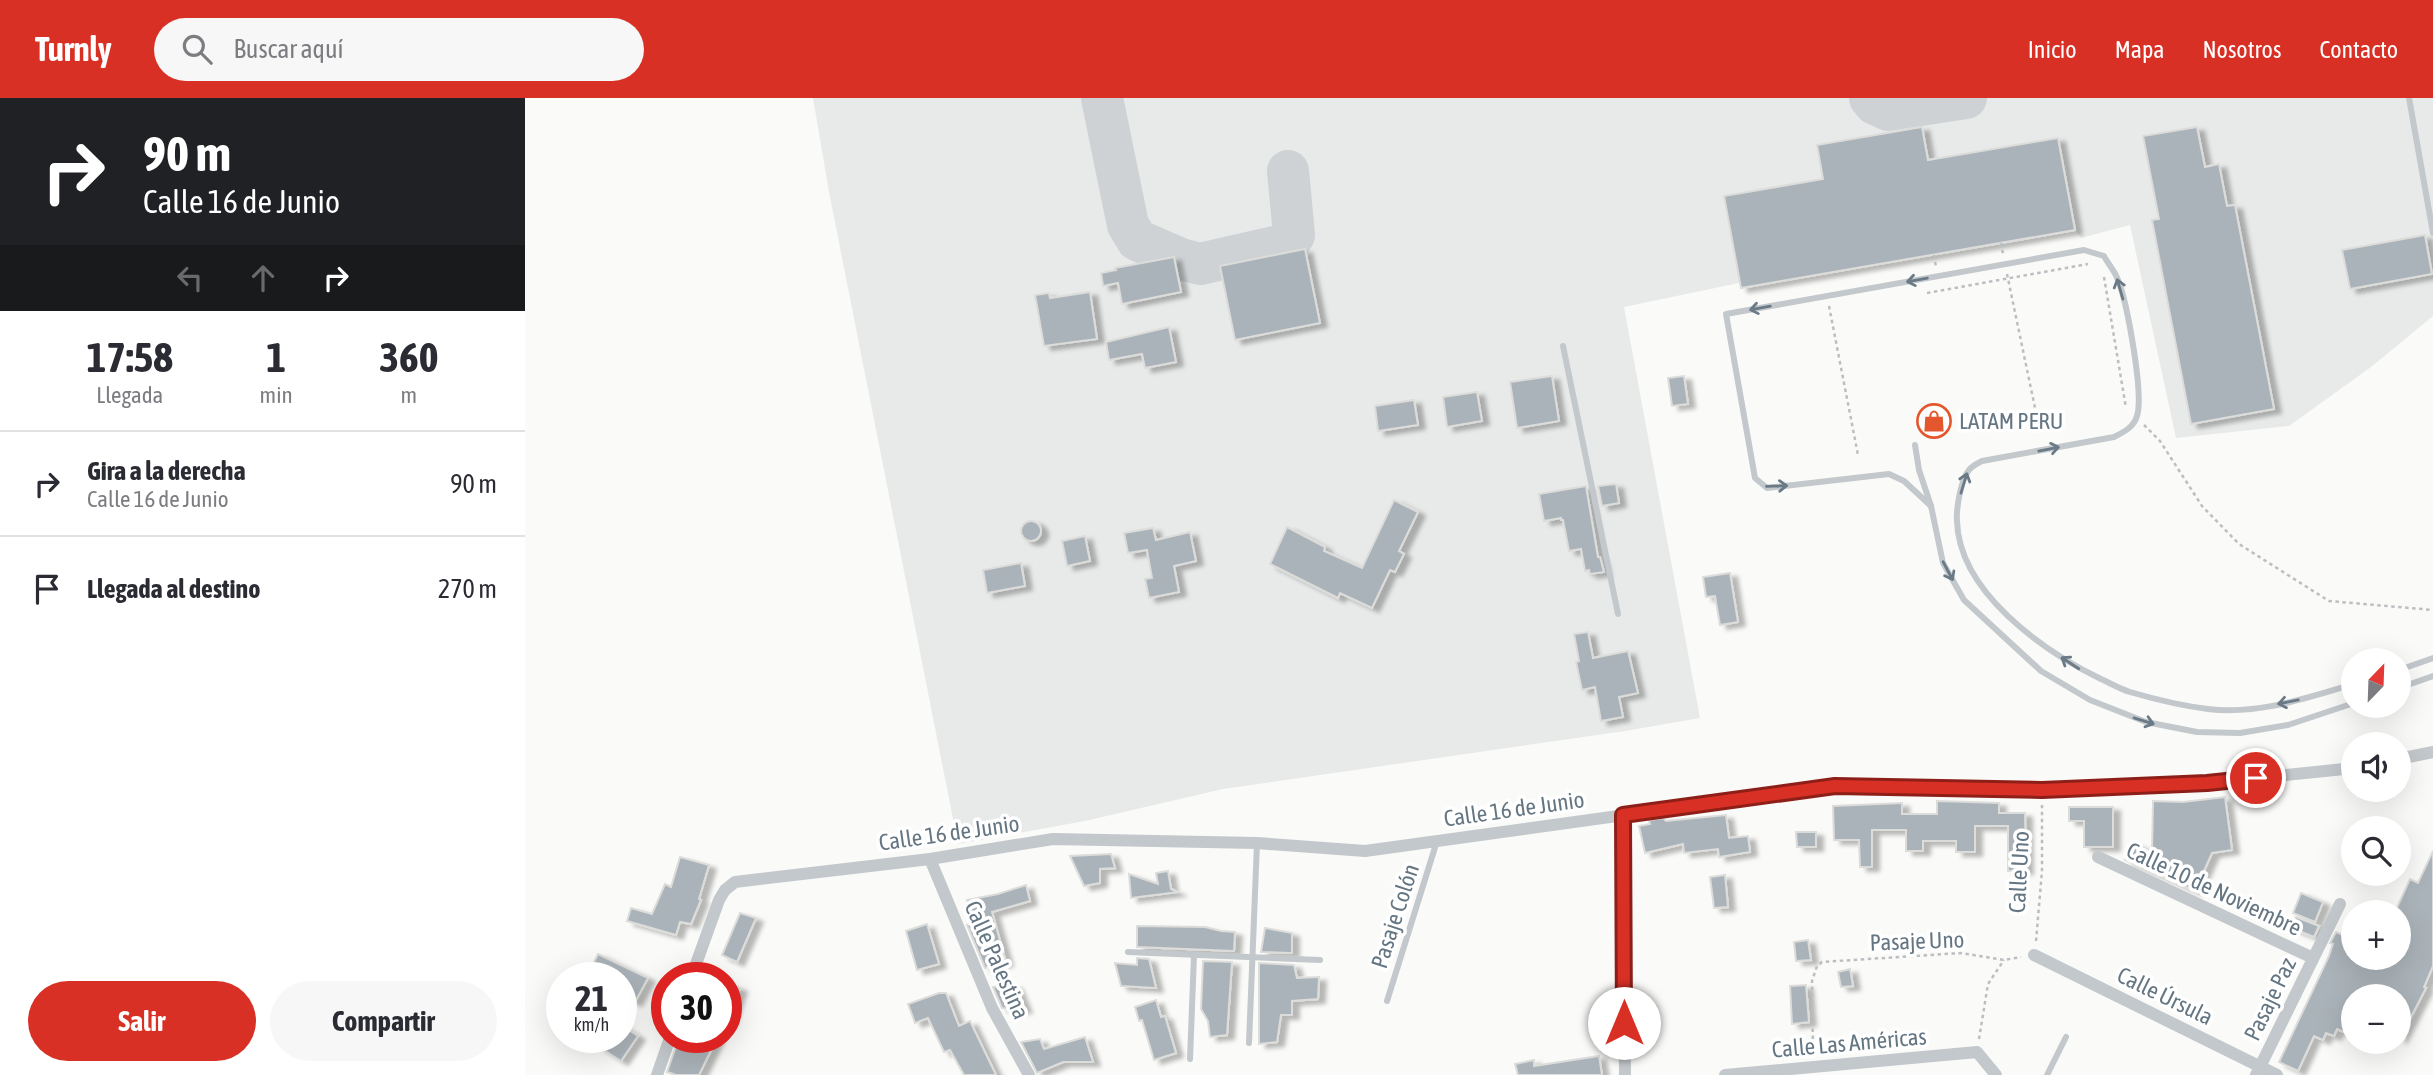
<!DOCTYPE html>
<html lang="es">
<head>
<meta charset="utf-8">
<style>
	body { margin:0; font-family:"Asap Condensed",sans-serif; background:#f7f7f7; color:#2b2b33; height:100vh; display:flex; flex-direction:column; font-size:26px; white-space:nowrap }
	* { box-sizing:border-box; margin:0 }
	p { font-size:23px; color:#7c7c81 }
	.icon { flex:none; width:38px; height:38px; fill:none; stroke:currentColor; stroke-width:2; stroke-linecap:round; stroke-linejoin:round }
	.map { position:relative; flex:1; overflow:hidden }
	.side { display:flex; flex-direction:column; background:#fff; width:525px }
	.side>* { flex:none }
	.top-card { background:#202124; color:#fff; overflow:hidden }
	.needle { width:46px; rotate:23deg }
	.controls { position:absolute; left:1816px; top:550px; display:grid; gap:14px }
	.controls a { display:grid; place-items:center; width:70px; height:70px; border-radius:50%; background:#fff; box-shadow:0 7px 28px #0002; font-size:35px }
	.speed { position:absolute; left:21px; top:864px; display:flex; gap:14px; font-size:35px; font-weight:700; text-align:center }
	.speed>* { display:grid; place-content:center; width:91px; height:91px; border-radius:50%; background:#fff; box-shadow:0 7px 28px #0002; line-height:1 }
	.speed small { font-size:18px; font-weight:400 }
	.speed .limit { border:10px solid #d22; background:#fff; color:#111 }
	.pin { position:absolute; display:grid; place-items:center; width:60px; height:60px; color:#fff; margin:-30px; border:4px solid #fff; border-radius:50%; box-shadow:0 2px 7px #0007 }
	.me { position:absolute; width:77px; margin:-38px; rotate:0deg; stroke-linejoin:round; filter:drop-shadow(0 0 5px #0008) }
	.turn { display:flex; align-items:center; gap:24px; height:147px; padding:0 28px; font-size:32px }
	.turn .icon { width:91px; height:91px; stroke-width:2.5 }
	.turn b { display:block; font-size:49px; line-height:60px }
	.lanes { display:flex; align-items:center; height:66px; padding:0 28px; background:#0003; justify-content:center; gap:35px; direction:ltr }
	.lanes .off { opacity:.35 }
	.eta { display:flex; justify-content:space-evenly; align-items:center; height:119px; text-align:center }
	.eta b { font-size:42px; font-weight:700; line-height:49px }
	.action { display:flex; gap:14px; margin-top:auto; padding:14px 28px }
	.action a { flex:1; height:80px; border-radius:42px; background:#d93025; color:#fff; font-size:28px; font-weight:700; line-height:80px; text-align:center }
	.action a+a { background:#f7f7f7; color:#2b2b33 }
	ul { padding:0; list-style:none }
	li { display:flex; align-items:center; gap:21px; height:105px; padding:0 28px; border-top:2px solid #e1e1e2 }
	li div { flex:1 }
	li b { display:block; font-size:26px }
	li em { font-style:normal }
	header { display:flex; align-items:center; gap:42px; box-sizing:border-box; height:98px; padding:0 35px; background:#d93025; color:#fff }
	header strong { font-size:33px }
	nav { display:flex; gap:38px; margin-inline-start:auto; font-size:24px }
	.search { width:490px; height:63px; background:#f7f7f7; display:flex; align-items:center; gap:18px; box-sizing:border-box; padding:0 24px; border-radius:38px; color:#7c7c81; font-size:26px }
	main { display:flex; flex:1; min-height:0 }
	.map>svg:first-child { display:block }
</style>
</head>
<body>
<header>
<strong>Turnly</strong>
<div class="search"><svg class="icon" aria-label="search" viewBox="0 0 24 24"><circle cx="10" cy="10" r="6"/><path d="M15 15l6 6"/></svg>Buscar aquí</div>
<nav><a>Inicio</a><a>Mapa</a><a>Nosotros</a><a>Contacto</a></nav>
</header>
<main>
<section class="side">
<div class="top-card">
<div class="turn"><svg class="icon" aria-label="right" viewBox="0 0 24 24"><path d="M7 20v-9h11M14 6l5 5-5 5"/></svg><div><b>90 m</b>Calle 16 de Junio</div></div>
<div class="lanes"><svg class="icon off" aria-label="left" viewBox="0 0 24 24"><path d="M17 20v-9H6M10 6l-5 5 5 5"/></svg><svg class="icon off" aria-label="ahead" viewBox="0 0 24 24"><path d="M12 20V5M6 11l6-6 6 6"/></svg><svg class="icon" aria-label="right" viewBox="0 0 24 24"><path d="M7 20v-9h11M14 6l5 5-5 5"/></svg></div>
</div>
<div class="eta">
<div><b>17:58</b><p>Llegada</p></div>
<div><b>1</b><p>min</p></div>
<div><b>360</b><p>m</p></div>
</div>
<ul>
<li><svg class="icon" aria-label="right" viewBox="0 0 24 24"><path d="M7 20v-9h11M14 6l5 5-5 5"/></svg><div><b>Gira a la derecha</b><p>Calle 16 de Junio</p></div><em>90 m</em></li>
<li><svg class="icon" aria-label="arrive" viewBox="0 0 24 24"><path d="M6 21V4h12l-3 4 3 4H6"/></svg><div><b>Llegada al destino</b></div><em>270 m</em></li>
</ul>
<div class="action"><a>Salir</a><a>Compartir</a></div>
</section>
<div class="map">
<svg width="1908" height="977" viewBox="0 0 1908 977">
	<defs>
		<filter id="shadow"><feDropShadow dx="7" dy="4" stdDeviation="2" flood-color="#0004"/></filter>
	</defs>
	<rect width="100%" height="100%" fill="#fafaf8"/>
	<path fill="#e8e9e9" d="M288 0H1908V218L1846 269 1764 328 1651 340 1605 127 1556 140 1550 132 1216 190 1214 185 1099 209 1175 620 1100 633 698 691 560 723 433 746 304 94Z"/>
	<g fill="none" stroke-linecap="round" stroke-linejoin="round">
		<g stroke="#ced2d4" stroke-width="42">
			<path d="M577 0 603 127 612 142 656 161 675 166 763 146 769 137 763 73"/>
			<path d="M1345 0 1350 6 1363 12 1441 0"/>
		</g>
	</g>
	<g fill="#aab3b9" stroke="#dcdcda" stroke-width="2" filter="url(#shadow)">
		<path d="M1397 29 1403 62 1533 40 1550 132 1216 190 1199 98 1298 81 1292 47Z"/>
		<path d="M1672 29 1680 69 1694 66 1702 108 1710 107 1749 311 1666 326 1627 122 1634 121 1618 38Z"/>
		<path d="M1900 137 1907 176 1825 191 1817 152Z"/>
		<path d="M780 151 795 225 710 242 695 168Z"/>
		<path d="M649 159 656 194 597 206 593 185 578 188 576 175 591 172 590 170Z"/>
		<path d="M565 194 572 241 519 248 510 197 524 195 525 200Z"/>
		<path d="M644 229 651 264 620 270 617 256 584 262 581 244Z"/>
		<path d="M1027 278 1034 323 992 330 985 284Z"/>
		<path d="M1159 278 1163 306 1147 308 1143 280Z"/>
		<path d="M952 294 957 323 922 329 918 299Z"/>
		<path d="M889 302 893 327 853 333 850 308Z"/>
		<path d="M1091 386 1094 405 1077 408 1073 388Z"/>
		<path d="M1061 388 1073 459H1075L1079 474 1065 476 1064 472 1060 473 1056 451 1044 453 1038 422H1036V420L1019 423 1014 396Z"/>
		<path d="M869 402 893 414 874 453 879 456 870 474 865 472 847 510 815 495 813 500 745 466 762 429 800 449 799 453 837 470Z"/>
		<circle cx="506" cy="433" r="10"/>
		<path d="M628 430 631 442 665 434 671 463 649 468 654 494 624 500 620 481 627 480 622 452 603 455 599 435Z"/>
		<path d="M560 438 565 463 542 468 537 443Z"/>
		<path d="M496 465 500 488 462 495 458 472Z"/>
		<path d="M1205 475 1213 524 1195 527 1190 498 1181 499 1178 479Z"/>
		<path d="M1063 534 1068 560 1103 553 1113 595 1094 599 1098 619 1076 623 1070 589 1057 592 1051 564 1054 563 1049 536Z"/>
		<path d="M1700 699 1707 752 1687 755 1670 793 1600 762 1608 745 1627 753 1628 703 1658 704Z"/>
		<path d="M1412 703 1474 705V715H1500L1501 772 1483 773V728H1450V754H1431V743H1398V753H1381V732H1347V769H1335L1334 742H1309L1308 708 1377 705V716H1412Z"/>
		<path d="M1544 709H1588V749H1559V723H1544Z"/>
		<path d="M1201 717 1204 740 1223 738 1225 754 1194 759 1193 751 1159 755 1158 746 1120 755 1114 728 1125 726 1124 722 1138 720 1141 723Z"/>
		<path d="M1271 734H1291V749H1272Z"/>
		<path d="M1908 753V868L1899 889 1901 890 1874 942V898H1829V938L1812 931 1809 938 1801 935 1798 942 1789 938 1773 973 1754 964 1804 858 1808 846 1805 845 1811 834 1818 837 1829 813V859H1874V814H1870L1885 781 1893 785Z"/>
		<path d="M586 756 590 770 575 771V785L559 788 545 758Z"/>
		<path d="M155 759 184 767 174 801 176 802 166 826 155 824 151 837 102 823 106 810 127 816 140 786 146 789Z"/>
		<path d="M643 773 646 791 653 794 606 800 604 776 633 786 631 775Z"/>
		<path d="M1200 777 1203 809 1189 810 1185 779Z"/>
		<path d="M501 787 505 803 467 814 481 864 460 870 442 827 447 826 442 802 473 796Z"/>
		<path d="M1776 795 1798 804 1790 824 1768 815Z"/>
		<path d="M215 815 231 820 212 864 197 857Z"/>
		<path d="M1771 819 1794 828 1789 839 1767 830Z"/>
		<path d="M402 826 414 866 392 872 381 833Z"/>
		<path d="M612 828 680 829 696 833 710 834 709 853 612 849Z"/>
		<path d="M740 830 767 835V855L736 854Z"/>
		<path d="M1283 842 1286 862 1271 863 1269 844Z"/>
		<path d="M73 856 123 880 110 904 96 898V880H61Z"/>
		<path d="M612 860 624 861 631 890 596 888 590 865 612 867Z"/>
		<path d="M678 863 707 864 702 937 685 939 683 923 676 911Z"/>
		<path d="M734 865 769 867 772 880 794 879 793 901 767 903V917H756L752 944 734 946Z"/>
		<path d="M1325 871 1328 888 1316 889 1313 874Z"/>
		<path d="M201 885 215 890 203 925H201Z"/>
		<path d="M490 887 500 911 477 910 468 889Z"/>
		<path d="M1281 887 1284 924 1267 926 1265 888Z"/>
		<path d="M414 895H421L434 928 445 923 471 977H439L425 952 419 954 403 920 390 925 383 906Z"/>
		<path d="M631 902 636 919 640 918 651 955 629 962 617 922 614 923 610 909Z"/>
		<path d="M96 927 113 938 96 963 73 948 79 940H96Z"/>
		<path d="M560 939 568 964H538L512 975 496 944 515 941 519 951Z"/>
		<path d="M154 940H192L174 977H151L142 974Z"/>
		<path d="M1074 958 1077 977H993L990 966 1009 962V968Z"/>
	</g>
	<g fill="none" stroke-linecap="round" stroke-linejoin="round">
		<g stroke="#bbbfc2" stroke-width="2.5" stroke-dasharray="3.5 3.5" stroke-linecap="butt">
			<path d="M1476 145 1478 156"/>
			<path d="M1409 157 1411 169"/>
			<path d="M1482 176 1514 329"/>
			<path d="M1579 179 1601 310"/>
			<path d="M1402 195 1563 166"/>
			<path d="M1304 208 1333 357"/>
			<path d="M1619 327 1635 343 1677 408 1714 446 1804 503 1908 512"/>
			<path d="M1511 843 1517 773V707"/>
			<path d="M1454 941 1463 886 1479 862"/>
			<path d="M1288 955 1287 883 1292 868 1297 864 1436 855 1479 862 1496 859"/>
		</g>
		<g stroke="#c3c8cc" stroke-width="6">
			<path d="M1884 0 1908 135"/>
			<path d="M1038 248 1093 516"/>
			<path d="M1390 347 1394 372 1406 408 1418 465 1439 502 1516 573 1565 602 1621 624 1672 634 1715 635 1763 627 1829 605"/>
			<path d="M1406 408 1379 383 1364 376 1242 390 1230 380 1201 216 1559 152 1579 158C1583 166 1590 173 1593 182 1602 204 1619 296 1612 318 1609 329 1599 334 1589 339L1457 363C1453 365 1447 368 1444 372 1436 381 1431 411 1432 423 1434 494 1518 553 1576 581 1585 585 1595 591 1605 594 1629 601 1658 608 1683 611 1733 617 1782 600 1829 586"/>
			<path d="M1874 572 1908 560"/>
			<path d="M1874 590 1908 578"/>
			<path d="M603 854 795 862"/>
			<path d="M862 903 912 743"/>
			<path d="M724 945 732 745"/>
			<path d="M665 961 669 857"/>
			<path d="M1522 977 1541 939"/>
		</g>
		<g stroke="#c3c8cc" stroke-width="12">
			<path d="M1874 661 1908 654"/>
			<path d="M1098 717 1100 977"/>
			<path d="M1573 759 1788 860"/>
			<path d="M405 761 467 910 504 977"/>
			<path d="M1509 857 1752 977"/>
			<path d="M166 880 194 802 200 792 210 784 405 761 528 741 732 745 840 753 1309 688 1517 693 1682 685 1829 670"/>
			<path d="M132 977 145 940"/>
			<path d="M1200 977 1452 954 1471 977"/>
			<path d="M1731 977 1815 806"/>
		</g>
	</g>
	<defs><path id="oneway-shaft" d="M-6 0H5M1.5-3L5.5 0L1.5 3" fill="none" stroke-width="1.6" stroke-linecap="round" stroke-linejoin="round" transform="scale(1.75)"/></defs>
	<g stroke="#6a7a87">
		<use href="#oneway-shaft" transform="translate(1392 182) rotate(170)"/>
		<use href="#oneway-shaft" transform="translate(1595 191) rotate(-106)"/>
		<use href="#oneway-shaft" transform="translate(1235 210) rotate(170)"/>
		<use href="#oneway-shaft" transform="translate(1524 351) rotate(-11)"/>
		<use href="#oneway-shaft" transform="translate(1439 385) rotate(-73)"/>
		<use href="#oneway-shaft" transform="translate(1252 388) rotate(-2)"/>
		<use href="#oneway-shaft" transform="translate(1423 473) rotate(62)"/>
		<use href="#oneway-shaft" transform="translate(1545 565) rotate(-147)"/>
		<use href="#oneway-shaft" transform="translate(1763 604) rotate(169)"/>
		<use href="#oneway-shaft" transform="translate(1619 623) rotate(17)"/>
	</g>
	<g fill="none" stroke-linecap="round" stroke-linejoin="round">
		<g stroke="#8d1f18" stroke-width="18">
			<path id="route" d="M1099 925 1098 717 1310 688 1517 692 1682 685 1731 680"/>
		</g>
		<use href="#route" stroke="#d93025" stroke-width="12"/>
	</g>
	<defs>
		<g id="shop-ring" transform="scale(1.75)"><circle r="9.5" fill="#fff" stroke="#e4572e" stroke-width="1.5"/><path d="M-5-2.5h2.3a2.7 3.5 0 0 1 5.4 0H5L5.5 6h-11ZM-1.5-2.5h3a1.5 2.3 0 0 0-3 0Z" fill="#e4572e"/></g>
	</defs>
	<g fill-rule="evenodd">
		<use href="#shop-ring" x="1409" y="323"/>
	</g>
	<g text-anchor="middle" stroke-width="7" stroke-linejoin="round" paint-order="stroke">
		<g font-size="23" fill="#657683" stroke="#fff" text-anchor="start">
			<text x="1434" y="331">LATAM PERU</text>
		</g>
		<g font-size="23" fill="#657683" stroke="#fff">
			<text transform="translate(989 711) rotate(-8)" y="8">Calle 16 de Junio</text>
			<text transform="translate(424 735) rotate(-8)" y="8">Calle 16 de Junio</text>
			<text transform="translate(1494 774) rotate(-87)" y="8">Calle Uno</text>
			<text transform="translate(1689 791) rotate(25)" y="8">Calle 10 de Noviembre</text>
			<text transform="translate(870 818) rotate(-72)" y="8">Pasaje Colón</text>
			<text transform="translate(1392 843) rotate(-2)" y="8">Pasaje Uno</text>
			<text transform="translate(472 862) rotate(66)" y="8">Calle Palestina</text>
			<text transform="translate(1640 898) rotate(26)" y="8">Calle Úrsula</text>
			<text transform="translate(1745 901) rotate(-64)" y="8">Pasaje Paz</text>
			<text transform="translate(1324 945) rotate(-5)" y="8">Calle Las Américas</text>
		</g>
	</g>
</svg>
<div class="controls">
<a><svg class="needle" viewBox="-14 -14 28 28"><path d="M0-13l5 13h-10z" fill="#e53935"/><path d="M0 13l5-13h-10z" fill="#7c7c81"/></svg></a>
<a><svg class="icon" aria-label="sound" viewBox="0 0 24 24"><path d="M4 9h4l5-4v14l-5-4H4zM17 9q2 3 0 6"/></svg></a>
<a><svg class="icon" aria-label="search" viewBox="0 0 24 24"><circle cx="10" cy="10" r="6"/><path d="M15 15l6 6"/></svg></a>
<a>+</a>
<a>−</a>
</div>
<div class="speed"><div>21<small>km/h</small></div><div class="limit">30</div></div>
<div class="pin" style="left:1731px;top:680px;background:#d93025"><svg class="icon" aria-label="arrive" viewBox="0 0 24 24"><path d="M6 21V4h12l-3 4 3 4H6"/></svg></div>
<svg class="me" style="left:1099px;top:925px" viewBox="-20 -20 40 40"><circle r="19" fill="#fff"/><path d="M0-13L10 11 0 6-10 11z" fill="#d93025"/></svg>
</div>
</main>
</body>
</html>
